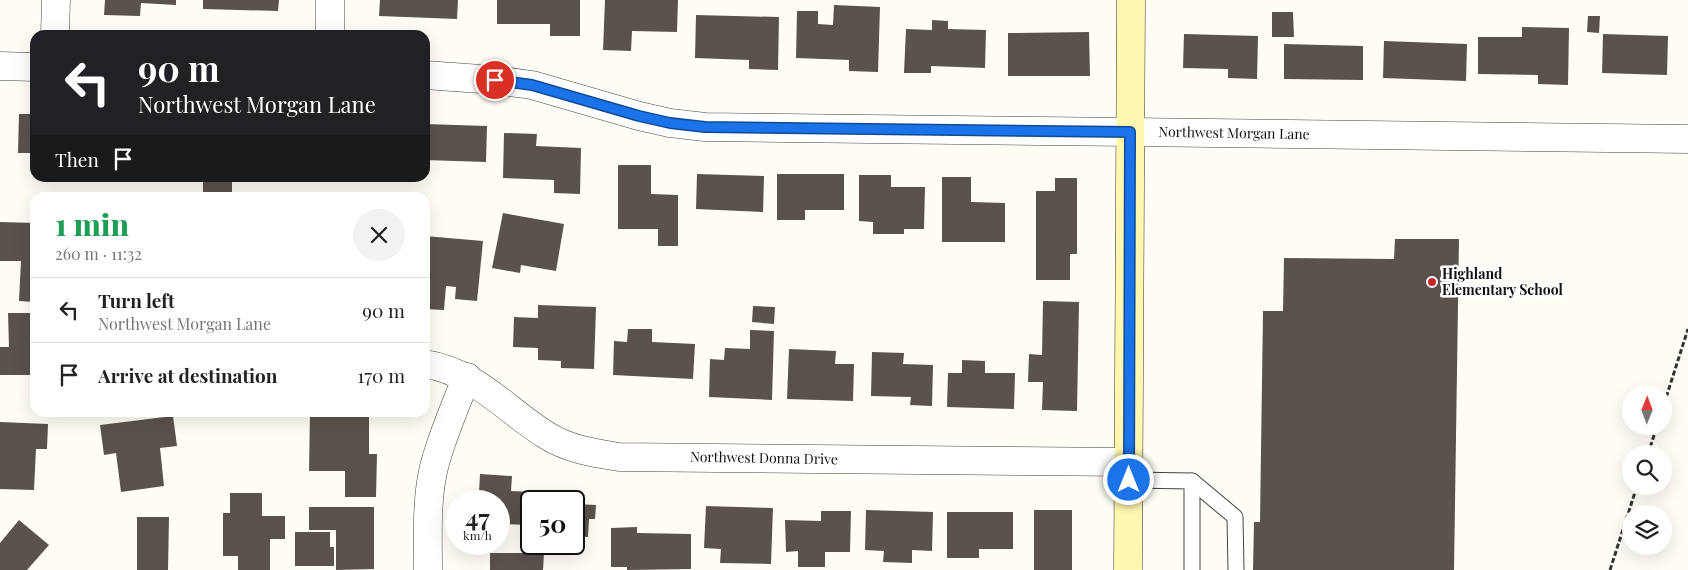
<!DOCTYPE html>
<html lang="en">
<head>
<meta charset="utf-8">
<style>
	body { margin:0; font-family:"Playfair Display",serif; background:#f2f2f2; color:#222; height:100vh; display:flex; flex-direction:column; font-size:19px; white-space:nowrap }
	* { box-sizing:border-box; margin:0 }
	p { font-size:16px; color:#767676 }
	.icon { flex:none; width:28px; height:28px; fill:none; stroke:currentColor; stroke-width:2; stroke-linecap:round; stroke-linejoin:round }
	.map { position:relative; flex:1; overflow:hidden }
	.side { position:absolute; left:30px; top:192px; width:400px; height:225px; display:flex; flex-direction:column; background:#fff; border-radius:15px; box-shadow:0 5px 20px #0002 }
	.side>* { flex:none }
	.guide { position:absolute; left:30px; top:30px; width:400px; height:152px; border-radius:15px; box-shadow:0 5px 20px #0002; background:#202124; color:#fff; overflow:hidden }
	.needle { width:32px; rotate:1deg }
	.fabs { position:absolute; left:1622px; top:385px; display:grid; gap:10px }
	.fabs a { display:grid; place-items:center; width:50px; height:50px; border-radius:50%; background:#fff; box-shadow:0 5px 20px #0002; font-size:25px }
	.speed { position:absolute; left:445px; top:490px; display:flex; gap:10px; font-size:25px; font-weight:700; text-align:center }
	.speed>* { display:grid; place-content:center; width:65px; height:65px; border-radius:50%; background:#fff; box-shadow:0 5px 20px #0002; line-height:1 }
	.speed small { font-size:12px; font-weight:400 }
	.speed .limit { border:2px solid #111; border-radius:8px; background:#fff; color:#111 }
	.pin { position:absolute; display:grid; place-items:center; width:42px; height:42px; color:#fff; margin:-21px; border:2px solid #fff; border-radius:50%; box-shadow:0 1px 5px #0007 }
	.me { position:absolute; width:55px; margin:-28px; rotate:0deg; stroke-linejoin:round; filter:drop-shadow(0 0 4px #0008) }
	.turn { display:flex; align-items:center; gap:18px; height:105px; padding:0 25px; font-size:22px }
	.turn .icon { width:65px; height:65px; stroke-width:2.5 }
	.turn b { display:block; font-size:35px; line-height:42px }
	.then { display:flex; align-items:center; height:48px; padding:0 25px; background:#0003; gap:10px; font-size:19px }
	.round { display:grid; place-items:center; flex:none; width:52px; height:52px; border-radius:26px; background:#f2f2f2 }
	.overview { display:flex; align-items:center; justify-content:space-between; height:85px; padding:0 25px }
	h1 { font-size:30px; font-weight:800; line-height:38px; color:#1e9e55 }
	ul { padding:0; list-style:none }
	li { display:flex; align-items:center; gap:15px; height:65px; padding:0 25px; border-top:1px solid #e0e0e0 }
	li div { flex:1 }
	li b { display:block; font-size:19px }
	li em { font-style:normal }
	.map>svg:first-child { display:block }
</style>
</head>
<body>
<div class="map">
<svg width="1688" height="570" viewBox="0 0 1688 570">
	<rect width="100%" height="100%" fill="#fffdf5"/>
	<g fill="#5a524d">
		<path d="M105 0H176V5L141 3 140 16 104 15Z"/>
		<path d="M203 0H279L278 11 203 9Z"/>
		<path d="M380 0H458L457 19 379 16Z"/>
		<path d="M497 0H580V36H550V24H497Z"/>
		<path d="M605 0H678L677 32 632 31 631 51 603 50Z"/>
		<path d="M834 5 880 7 878 72 849 71V60L796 58 797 11H818V24L833 25Z"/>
		<path d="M1272 12H1293L1294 37H1272Z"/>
		<path d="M696 15 779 17 778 70 749 69V60L695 58Z"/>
		<path d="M1588 16H1600L1599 33 1587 32Z"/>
		<path d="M932 20 948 21V29L986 30 985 68 931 66V73H904L906 29 932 30Z"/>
		<path d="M1522 27 1569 28 1568 85 1538 84V75L1478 74V37H1522Z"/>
		<path d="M1089 32 1090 76H1008V33Z"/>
		<path d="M1184 34 1258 36 1257 79 1228 78V69L1183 68Z"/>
		<path d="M1603 34 1668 36 1667 75 1602 73Z"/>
		<path d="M1384 41 1467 44 1466 81 1383 78Z"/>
		<path d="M1284 44 1363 46V80L1284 79Z"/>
		<path d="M19 114H35V153H18Z"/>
		<path d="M425 124 487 126 486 162 425 160Z"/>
		<path d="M504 133 537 134 536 146 581 148 580 194 554 193V180L503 178Z"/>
		<path d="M618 165H651V194L678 195V246H658V229H618Z"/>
		<path d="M697 174 764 176 763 212 696 209Z"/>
		<path d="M777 174H844V210H805V220H777Z"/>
		<path d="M859 175H891V187H925L924 229H904V234H873V222L859 221Z"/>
		<path d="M942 177H971V202L1005 203V242H942Z"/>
		<rect x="111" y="178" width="80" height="2"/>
		<rect x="203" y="178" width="29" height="20"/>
		<path d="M1055 178H1077V254H1070V280H1036V191H1055Z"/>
		<path d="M503 213 564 224 556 271 521 265 520 273 492 268Z"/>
		<path d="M0 222 35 223V302L19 301 21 261H0Z"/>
		<path d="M425 236 483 241 477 301 455 299 456 287 446 286 444 310 425 309Z"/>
		<path d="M1395 239H1459L1454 570H1253L1254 522H1260L1263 311H1283L1284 258 1394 259Z"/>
		<path d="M1043 301 1079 302 1077 411 1042 410 1043 382H1028L1029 354 1042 355Z"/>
		<path d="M538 305 596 307 594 369 561 368V361L538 360V348L513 347 514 317 538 318Z"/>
		<path d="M753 306 775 307 774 324 752 322Z"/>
		<path d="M8 313H35V375H0V347H9Z"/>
		<path d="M628 329H652V342L695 344 693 379 613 375 614 341 627 342Z"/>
		<path d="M750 330 774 331 772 400 709 397 710 359 724 360 725 348 750 349Z"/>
		<path d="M789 349 836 351 835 364H854L853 401 787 399Z"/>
		<path d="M872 352 904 353 903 364 933 365 932 406 910 405 911 397 871 396Z"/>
		<path d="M962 360 985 361V373H1015L1014 409 947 407 948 373H962Z"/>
		<path d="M310 412H369V454H377L376 497H345V471H309Z"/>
		<path d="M173 416 177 446 160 448 164 486 121 492 116 453 104 455 100 425Z"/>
		<path d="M0 422 48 424 47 449H36L34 490 0 489Z"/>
		<path d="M480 474 512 476 511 491 553 493V501H531V525L499 524V501H469V493H479Z"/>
		<path d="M230 493H262V516H285V539H270V570H238V556H223V513H230Z"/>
		<path d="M574 504 596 505 595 519H589L588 537 574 536Z"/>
		<path d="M706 506 773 508 771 564 720 563 721 549 704 548Z"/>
		<path d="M309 507H374V569L336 570V530H309Z"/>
		<path d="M866 510 933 512 932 551 912 550V563L883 562 884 551 865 550Z"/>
		<rect x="1034" y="510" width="38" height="60"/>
		<path d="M821 511H851L850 552H825V567H798V551L786 552 785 520 821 521Z"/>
		<path d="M947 512H1013V549H979V558H947Z"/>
		<path d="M137 517H169L168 570H137Z"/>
		<path d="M19 520 49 545 27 570H0V543Z"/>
		<path d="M637 527V533L691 534V569L627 570V567H611V528Z"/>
		<path d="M295 532H330V547H334V566H295Z"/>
		<path d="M490 553H544L543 570H490Z"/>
	</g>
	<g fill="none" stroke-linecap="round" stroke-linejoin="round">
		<g stroke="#444" stroke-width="17">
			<g id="service">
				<path d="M1129 480 1192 481V570"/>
				<path d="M1192 481 1235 517 1236 570"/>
			</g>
		</g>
		<g stroke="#444" stroke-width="29">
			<g id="minor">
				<path d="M55 35 56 0"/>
				<path d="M330 35V0"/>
				<path d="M0 66 35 67"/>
				<path d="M425 75 495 80 532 85 639 116 670 123 705 127 1130 132"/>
				<path d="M425 364C474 371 506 410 546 435 568 449 593 453 619 457L1129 462"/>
				<path d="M428 570C428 536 426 500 434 467 442 436 455 406 467 377"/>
			</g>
		</g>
		<g stroke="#444" stroke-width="29">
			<path id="tertiary" d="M1130 132 1688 139"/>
		</g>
		<g stroke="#333" stroke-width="29">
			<path id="secondary" d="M1128 570 1131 0"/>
		</g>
		<g stroke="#333" stroke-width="3" stroke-dasharray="5 2.5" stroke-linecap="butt">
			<path d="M1664 404 1688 329"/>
			<path d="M1648 454 1657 426"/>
			<path d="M1610 570 1637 486"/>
		</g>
		<use href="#service" stroke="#fff" stroke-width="15"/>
		<use href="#minor" stroke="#fff" stroke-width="28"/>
		<use href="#tertiary" stroke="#fff" stroke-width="28"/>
		<use href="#secondary" stroke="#fff6b0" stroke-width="28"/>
	</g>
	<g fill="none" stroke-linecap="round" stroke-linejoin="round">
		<g stroke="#114b97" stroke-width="12">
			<path id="route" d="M495 80 532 85 639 116 670 123 705 127 1130 132 1129 480"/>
		</g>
		<use href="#route" stroke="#1a73e8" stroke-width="9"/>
	</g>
	<circle fill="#c4262e" stroke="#fff" stroke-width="2" cx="1432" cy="282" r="5"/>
	<g text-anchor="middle" stroke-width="5" stroke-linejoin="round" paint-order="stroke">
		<g font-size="14" fill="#111" stroke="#fff">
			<text transform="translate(1234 133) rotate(1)" y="5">Northwest Morgan Lane</text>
			<text transform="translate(764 458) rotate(1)" y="5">Northwest Donna Drive</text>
		</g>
		<g font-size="14" font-weight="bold" fill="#111" stroke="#fff" text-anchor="start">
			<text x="1442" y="279">Highland<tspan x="1442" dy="16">Elementary School</tspan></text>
		</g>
	</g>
</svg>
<div class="fabs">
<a><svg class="needle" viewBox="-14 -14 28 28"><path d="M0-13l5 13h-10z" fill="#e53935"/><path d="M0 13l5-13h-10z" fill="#767676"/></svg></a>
<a><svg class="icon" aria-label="search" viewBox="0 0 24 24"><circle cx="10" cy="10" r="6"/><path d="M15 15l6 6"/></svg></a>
<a><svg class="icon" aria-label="layers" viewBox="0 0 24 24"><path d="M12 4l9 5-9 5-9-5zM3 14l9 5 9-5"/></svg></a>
</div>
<div class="speed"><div>47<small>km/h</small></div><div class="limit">50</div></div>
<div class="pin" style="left:495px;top:80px;background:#d93025"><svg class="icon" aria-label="arrive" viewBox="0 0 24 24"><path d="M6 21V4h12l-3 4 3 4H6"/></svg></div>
<svg class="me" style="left:1129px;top:480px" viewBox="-20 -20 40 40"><circle r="17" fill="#1a73e8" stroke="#fff" stroke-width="3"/><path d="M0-11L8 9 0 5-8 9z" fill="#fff"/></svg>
<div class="guide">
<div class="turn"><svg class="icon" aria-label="left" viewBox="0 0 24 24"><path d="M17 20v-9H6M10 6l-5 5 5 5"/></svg><div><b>90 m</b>Northwest Morgan Lane</div></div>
<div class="then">Then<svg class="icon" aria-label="arrive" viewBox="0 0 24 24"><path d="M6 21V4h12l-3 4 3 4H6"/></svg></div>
</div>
<section class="side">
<div class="overview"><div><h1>1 min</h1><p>260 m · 11:32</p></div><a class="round"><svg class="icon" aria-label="close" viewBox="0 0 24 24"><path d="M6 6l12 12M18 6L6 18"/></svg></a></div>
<ul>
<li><svg class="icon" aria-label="left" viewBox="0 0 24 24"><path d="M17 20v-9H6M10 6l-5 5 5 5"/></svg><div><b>Turn left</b><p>Northwest Morgan Lane</p></div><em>90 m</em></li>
<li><svg class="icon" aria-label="arrive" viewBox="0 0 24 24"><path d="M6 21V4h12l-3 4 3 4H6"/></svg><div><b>Arrive at destination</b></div><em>170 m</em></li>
</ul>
</section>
</div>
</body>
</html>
